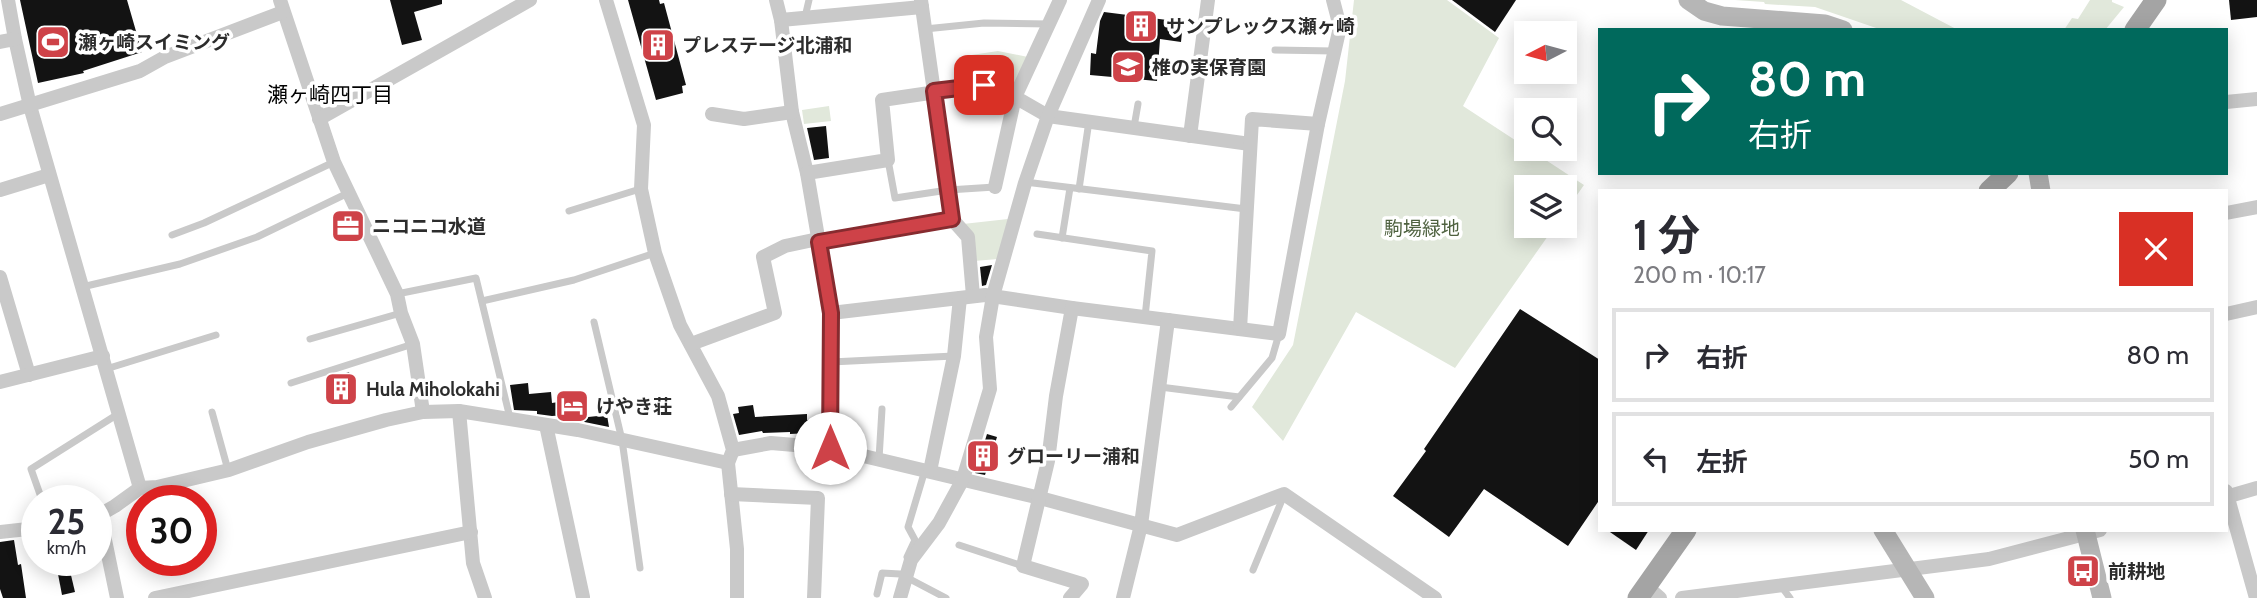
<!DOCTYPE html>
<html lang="ja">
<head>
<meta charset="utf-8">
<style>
	body { margin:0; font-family:Cabin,"Noto Sans JP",sans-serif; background:#f7f7f7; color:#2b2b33; height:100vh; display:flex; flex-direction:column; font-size:26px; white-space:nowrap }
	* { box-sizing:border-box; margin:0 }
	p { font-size:23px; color:#7c7c81 }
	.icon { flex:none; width:38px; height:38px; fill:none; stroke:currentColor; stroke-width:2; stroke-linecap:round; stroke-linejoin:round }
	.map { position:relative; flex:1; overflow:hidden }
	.details { position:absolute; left:1598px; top:189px; width:630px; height:343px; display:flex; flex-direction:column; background:#fff; border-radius:0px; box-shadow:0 4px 18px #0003 }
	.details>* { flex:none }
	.hud { position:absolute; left:1598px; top:28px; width:630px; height:147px; border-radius:0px; box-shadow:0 4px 18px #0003; background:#00695c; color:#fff; overflow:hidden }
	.needle { width:46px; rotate:264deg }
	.controls { position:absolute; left:1514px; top:21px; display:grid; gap:14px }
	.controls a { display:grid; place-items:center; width:63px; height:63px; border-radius:0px; background:#fff; box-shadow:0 4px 18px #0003; font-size:35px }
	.speed { position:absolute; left:21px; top:485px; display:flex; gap:14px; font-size:35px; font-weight:700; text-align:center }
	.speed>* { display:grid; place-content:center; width:91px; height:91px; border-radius:50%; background:#fff; box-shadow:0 4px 18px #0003; line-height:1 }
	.speed small { font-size:18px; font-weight:400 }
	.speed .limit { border:10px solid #d22; background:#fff; color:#111 }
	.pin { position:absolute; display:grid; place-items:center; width:60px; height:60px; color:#fff; margin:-30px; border-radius:14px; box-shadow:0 4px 10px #0006 }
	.me { position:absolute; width:77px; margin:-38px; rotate:0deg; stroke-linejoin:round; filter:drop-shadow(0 0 5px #0008) }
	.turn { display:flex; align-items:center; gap:24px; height:147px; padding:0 35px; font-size:32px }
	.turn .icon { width:91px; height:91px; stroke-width:2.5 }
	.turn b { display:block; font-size:49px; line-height:60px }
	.round { display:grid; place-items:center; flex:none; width:74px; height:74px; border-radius:0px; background:#f7f7f7 }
	.head { display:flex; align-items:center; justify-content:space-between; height:119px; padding:0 35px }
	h1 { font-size:42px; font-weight:700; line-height:52px }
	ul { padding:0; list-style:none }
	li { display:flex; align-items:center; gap:21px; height:94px; margin:0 14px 10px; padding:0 21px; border:4px solid #e1e1e2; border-radius:0px }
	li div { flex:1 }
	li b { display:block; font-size:26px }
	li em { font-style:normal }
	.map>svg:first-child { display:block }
</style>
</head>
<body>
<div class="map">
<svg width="2257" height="598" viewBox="0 0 2257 598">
	<rect width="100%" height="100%" fill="#fff"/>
	<g fill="#e1e8db">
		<path d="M1354 0H1447L1499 38 1463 106 1584 185 1565 212 1564 187H1526V226H1555L1455 368 1356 312 1283 441 1252 407 1293 345 1345 81Z"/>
		<path d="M1735 0H1901L1958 30H1882L1815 7 1765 4 1764 2Z"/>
		<path d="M2090 0H2112V2L2124 7 2105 30H2064L2072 18 2078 19Z"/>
		<path d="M998 51 1028 57 1015 87 988 77 968 78 965 56Z"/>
		<path d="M829 106 831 121 804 124 802 110Z"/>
		<path d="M1008 219 998 259 974 261 963 224Z"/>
	</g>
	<g fill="#131313">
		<path d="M20 0H127L142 52 83 71 84 73 38 83Z"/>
		<path d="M390 0H442V4L414 12 422 40 402 45Z"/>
		<path d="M628 0H659L660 4 664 3 686 85 682 86 683 93 656 100Z"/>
		<path d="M1452 0H1516L1495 32Z"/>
		<path d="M2229 0H2257V17L2231 20Z"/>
		<path d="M1104 12 1183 22 1181 42 1160 39 1157 81 1090 75 1091 53 1096 54 1100 21Z"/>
		<path d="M826 126 829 158 814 160 807 128Z"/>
		<path d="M350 218 356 230 342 236 337 223Z"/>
		<path d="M992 265 986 285 982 286 980 267Z"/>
		<path d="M1520 309 1600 360V499L1568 546 1484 489 1449 537 1393 496 1426 451 1424 449Z"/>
		<path d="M349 372 356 395 333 402 326 380Z"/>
		<path d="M528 383 529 394 551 392 552 403 577 399 579 418 607 415 609 427 565 418V415L552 416 537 414V411L514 410 510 385Z"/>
		<path d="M753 405 755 417 807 414V420L821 419 820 435 810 436V433L790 434V432L763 433 762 431 739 435 733 414 739 413 738 407Z"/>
		<path d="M987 434 997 437 985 475 975 473Z"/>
		<path d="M1607 530H1649L1636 550Z"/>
		<path d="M14 540 18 565 21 564 26 598H3L0 589V542Z"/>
		<path d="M70 571 75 592 62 595 58 574Z"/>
	</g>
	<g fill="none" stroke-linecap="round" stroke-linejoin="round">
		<g stroke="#c9c9c9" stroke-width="7">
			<path d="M805 17 809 0"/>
			<path d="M925 29 984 23 1049 24"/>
			<path d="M1275 50 1334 51"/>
			<path d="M1134 127 1138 104"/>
			<path d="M888 160 895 198 948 190 995 187"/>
			<path d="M1025 182 1246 209"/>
			<path d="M1079 189 1089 121"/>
			<path d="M569 211 640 189"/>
			<path d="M1037 234 1152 251 1145 317"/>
			<path d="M172 235 204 223 334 162"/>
			<path d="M1062 238 1070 188"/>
			<path d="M82 287 180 264 257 237 348 193"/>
			<path d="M397 294 476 278 510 418"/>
			<path d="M482 301 574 280 655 253"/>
			<path d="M594 322 622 440 640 568"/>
			<path d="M310 339 401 313"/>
			<path d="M831 362 954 356"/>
			<path d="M106 369 216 335"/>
			<path d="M291 383 413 344"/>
			<path d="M1160 387 1239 397"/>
			<path d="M1231 407 1272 358 1279 334"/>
			<path d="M212 412 228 470"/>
			<path d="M879 459 882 409"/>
			<path d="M42 500 31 469 118 414"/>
			<path d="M959 545 1023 566"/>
			<path d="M907 557 915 540 908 527 925 470"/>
			<path d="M1253 570 1284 495"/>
			<path d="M904 576 946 598"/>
			<path d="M1781 586 1790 598"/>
			<path d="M877 594 882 573 900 574"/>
		</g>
		<g stroke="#c9c9c9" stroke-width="14">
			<path d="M8 0 15 39 30 106 140 488"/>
			<path d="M280 0 334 162 397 294 401 313 413 344 423 412"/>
			<path d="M606 0 644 125 641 189 655 253 680 325 718 396 733 450 728 463 737 549V598"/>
			<path d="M776 0 781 20 792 112 807 173 831 313 830 448"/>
			<path d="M921 0 952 219 968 237 973 296"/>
			<path d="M781 20 922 7"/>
			<path d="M0 42 15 39"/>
			<path d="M2226 102 2257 99"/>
			<path d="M0 114 140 71 165 57 283 12"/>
			<path d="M712 114 744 119 792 112"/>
			<path d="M319 119 530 0"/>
			<path d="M1190 136 1208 0"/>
			<path d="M807 173 888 160 882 100 984 85 1015 97 1048 116 1250 144"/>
			<path d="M995 187 1015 97 1060 0"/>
			<path d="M0 190 49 175"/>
			<path d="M2226 213 2257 207"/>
			<path d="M819 242 952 219"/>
			<path d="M0 277 29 375"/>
			<path d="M831 313 985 295 1072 308 1279 334 1318 124 1340 27 1333 0"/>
			<path d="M2226 314 2257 307"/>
			<path d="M1240 329 1252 119 1318 124"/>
			<path d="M691 344 775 313 763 257 785 246 818 239"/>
			<path d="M0 382 103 356"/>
			<path d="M459 411 473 563 485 598"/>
			<path d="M546 425 583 597"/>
			<path d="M733 450 771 443 830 448 1040 498 1177 535 1284 494 1435 598"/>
			<path d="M930 471 954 356 960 298"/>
			<path d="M2226 491 2256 598"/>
			<path d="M731 494 818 498 814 598"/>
			<path d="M2226 497 2257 488"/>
			<path d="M100 516 117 598"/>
			<path d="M96 517 115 506 140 488 157 487 229 470 308 442 386 420 423 412 459 411 510 419 578 430 728 463"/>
			<path d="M0 532 37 528"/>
			<path d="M1646 586 1660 598"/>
			<path d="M155 598 471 532"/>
			<path d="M900 598 911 560 939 523 963 479 990 389 986 337 993 296 1025 183 1048 116 1099 0"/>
			<path d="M1070 598 1082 584 1023 566 1048 461 1056 396 1072 308"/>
			<path d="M1123 598 1141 525 1168 320"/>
			<path d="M1682 598 1989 559 2100 530"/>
		</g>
		<g stroke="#b6b6b6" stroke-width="19">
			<path d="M1688 0 1704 11 1722 16 1825 24 1843 30"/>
			<path d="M2038 173 2041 191"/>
			<path d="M1883 530 1925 598"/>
			<path d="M2085 530 2102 598"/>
		</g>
		<g stroke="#a4a4a4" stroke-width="21">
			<path d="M2135 30 2156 0"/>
			<path d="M1989 191 2008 173"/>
			<path d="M1638 598 1686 530"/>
		</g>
	</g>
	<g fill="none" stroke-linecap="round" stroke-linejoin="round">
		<g stroke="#862b2f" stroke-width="18">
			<path id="route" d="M830 448 831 313 819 242 952 219 934 91 984 85"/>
		</g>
		<use href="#route" stroke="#ce4248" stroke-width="12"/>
	</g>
	<defs>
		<g id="building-square" transform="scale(1.75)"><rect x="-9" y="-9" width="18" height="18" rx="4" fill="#ce4248" stroke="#fff"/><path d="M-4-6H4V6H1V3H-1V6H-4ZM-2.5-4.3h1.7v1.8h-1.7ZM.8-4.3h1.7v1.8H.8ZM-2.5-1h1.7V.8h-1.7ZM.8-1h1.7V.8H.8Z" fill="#fff"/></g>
		<g id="stadium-square" transform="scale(1.75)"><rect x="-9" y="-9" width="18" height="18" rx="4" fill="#ce4248" stroke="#fff"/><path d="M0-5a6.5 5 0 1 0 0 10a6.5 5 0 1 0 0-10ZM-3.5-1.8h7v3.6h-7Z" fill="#fff"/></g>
		<g id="school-square" transform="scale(1.75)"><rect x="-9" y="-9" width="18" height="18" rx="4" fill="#ce4248" stroke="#fff"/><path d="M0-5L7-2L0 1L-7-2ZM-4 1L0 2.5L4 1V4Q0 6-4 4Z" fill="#fff"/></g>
		<g id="office-square" transform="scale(1.75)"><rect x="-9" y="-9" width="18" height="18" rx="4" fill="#ce4248" stroke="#fff"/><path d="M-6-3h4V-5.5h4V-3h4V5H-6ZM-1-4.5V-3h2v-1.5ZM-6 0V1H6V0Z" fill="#fff"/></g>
		<g id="hotel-square" transform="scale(1.75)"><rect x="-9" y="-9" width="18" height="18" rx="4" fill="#ce4248" stroke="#fff"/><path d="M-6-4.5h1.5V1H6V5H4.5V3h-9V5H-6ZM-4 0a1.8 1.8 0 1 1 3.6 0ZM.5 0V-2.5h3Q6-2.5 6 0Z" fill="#fff"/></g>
		<g id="bus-square" transform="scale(1.75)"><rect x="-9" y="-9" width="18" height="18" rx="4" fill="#ce4248" stroke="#fff"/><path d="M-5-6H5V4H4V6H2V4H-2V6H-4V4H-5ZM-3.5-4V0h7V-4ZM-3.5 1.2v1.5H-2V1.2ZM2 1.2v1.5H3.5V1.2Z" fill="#fff"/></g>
	</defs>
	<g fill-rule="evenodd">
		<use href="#building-square" x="1141" y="26"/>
		<use href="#stadium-square" x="53" y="42"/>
		<use href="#building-square" x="658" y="45"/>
		<use href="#school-square" x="1128" y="67"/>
		<use href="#office-square" x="348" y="226"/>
		<use href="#building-square" x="341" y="389"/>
		<use href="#hotel-square" x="572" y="406"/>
		<use href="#building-square" x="983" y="456"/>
		<use href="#bus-square" x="2083" y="571"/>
	</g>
	<g text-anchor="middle" stroke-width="7" stroke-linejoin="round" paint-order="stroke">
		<g font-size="19" font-weight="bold" fill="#2c2c2c" stroke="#fff" text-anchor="start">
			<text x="1166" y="33">サンプレックス瀬ヶ崎</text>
			<text x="78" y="49">瀬ヶ崎スイミング</text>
			<text x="682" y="52">プレステージ北浦和</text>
			<text x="1152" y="74">椎の実保育園</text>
			<text x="372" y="233">ニコニコ水道</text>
			<text x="366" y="396">Hula Miholokahi</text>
			<text x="596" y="413">けやき荘</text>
			<text x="1007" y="463">グローリー浦和</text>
			<text x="2108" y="578">前耕地</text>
		</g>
		<g font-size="19" fill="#4e613f" stroke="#fff">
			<text x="1422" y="235">駒場緑地</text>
		</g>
		<g font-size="21" fill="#000" stroke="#fff">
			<text x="330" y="102">瀬ヶ崎四丁目</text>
		</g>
	</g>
</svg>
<div class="controls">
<a><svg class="needle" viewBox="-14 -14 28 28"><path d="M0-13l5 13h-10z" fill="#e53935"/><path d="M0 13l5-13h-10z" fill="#7c7c81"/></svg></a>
<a><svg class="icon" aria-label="search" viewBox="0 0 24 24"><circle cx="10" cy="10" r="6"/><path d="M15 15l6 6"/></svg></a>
<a><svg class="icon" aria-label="layers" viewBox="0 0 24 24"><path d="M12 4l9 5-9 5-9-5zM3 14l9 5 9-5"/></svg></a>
</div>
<div class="speed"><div>25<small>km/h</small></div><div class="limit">30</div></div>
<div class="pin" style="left:984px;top:85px;background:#d93025"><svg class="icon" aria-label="arrive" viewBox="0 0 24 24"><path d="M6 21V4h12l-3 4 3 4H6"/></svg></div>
<svg class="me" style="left:830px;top:448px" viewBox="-20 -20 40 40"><circle r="19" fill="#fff"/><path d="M0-13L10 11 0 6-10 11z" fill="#ce4248"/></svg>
<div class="hud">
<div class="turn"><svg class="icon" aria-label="right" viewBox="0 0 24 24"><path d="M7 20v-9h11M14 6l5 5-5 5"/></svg><div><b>80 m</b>右折</div></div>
</div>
<section class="details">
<div class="head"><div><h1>1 分</h1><p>200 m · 10:17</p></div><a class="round" style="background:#d93025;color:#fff"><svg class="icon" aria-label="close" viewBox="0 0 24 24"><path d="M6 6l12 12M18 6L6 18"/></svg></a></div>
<ul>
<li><svg class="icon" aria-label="right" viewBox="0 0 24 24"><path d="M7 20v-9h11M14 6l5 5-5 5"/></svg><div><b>右折</b></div><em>80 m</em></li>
<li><svg class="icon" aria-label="left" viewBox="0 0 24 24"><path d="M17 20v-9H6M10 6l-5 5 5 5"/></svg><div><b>左折</b></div><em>50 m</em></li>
</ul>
</section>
</div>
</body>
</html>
